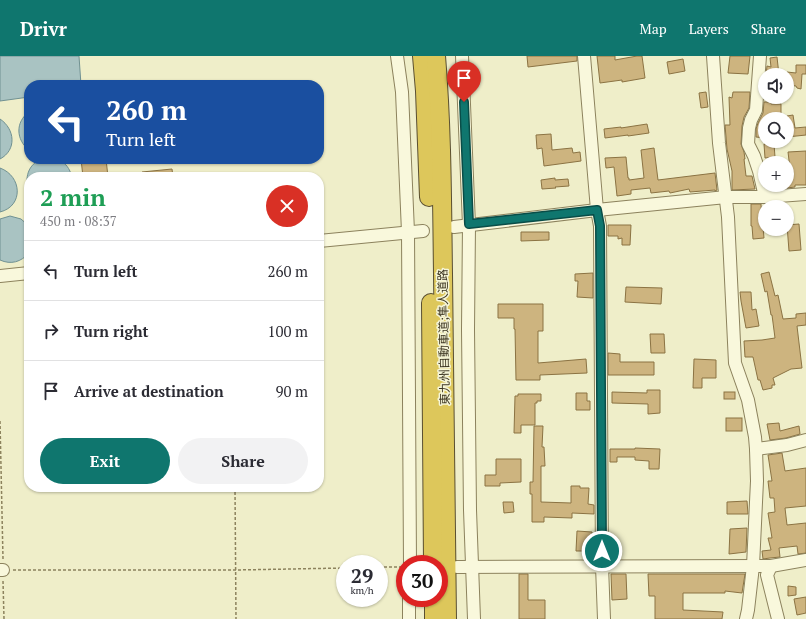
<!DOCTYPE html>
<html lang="en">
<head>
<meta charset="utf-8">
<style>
	body { margin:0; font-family:"PT Serif","Noto Sans JP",serif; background:#f2f2f3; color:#2b2b33; height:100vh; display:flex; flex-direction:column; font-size:15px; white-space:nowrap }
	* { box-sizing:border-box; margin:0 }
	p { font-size:13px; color:#7c7c81 }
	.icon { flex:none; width:22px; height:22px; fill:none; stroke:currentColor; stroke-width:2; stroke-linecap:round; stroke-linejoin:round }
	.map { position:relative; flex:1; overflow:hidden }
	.side { position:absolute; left:24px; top:116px; width:300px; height:320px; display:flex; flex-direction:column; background:#fff; border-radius:16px; box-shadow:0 1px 3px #0004 }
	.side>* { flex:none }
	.guide { position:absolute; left:24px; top:24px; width:300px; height:84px; border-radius:16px; box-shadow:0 1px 3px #0004; background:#1a4fa0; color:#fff; overflow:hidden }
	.fabs { position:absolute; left:758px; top:12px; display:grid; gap:8px }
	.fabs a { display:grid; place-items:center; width:36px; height:36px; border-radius:50%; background:#fff; box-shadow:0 1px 3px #0004; font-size:20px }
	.speed { position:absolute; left:336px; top:499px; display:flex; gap:8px; font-size:20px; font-weight:700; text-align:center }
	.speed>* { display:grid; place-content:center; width:52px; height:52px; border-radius:50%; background:#fff; box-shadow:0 1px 3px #0004; line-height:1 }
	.speed small { font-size:10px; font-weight:400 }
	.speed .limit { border:6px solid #d22; background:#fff; color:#111 }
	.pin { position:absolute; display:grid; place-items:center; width:34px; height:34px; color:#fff; margin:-41px -17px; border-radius:50% 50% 50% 0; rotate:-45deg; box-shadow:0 0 4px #0007 }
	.pin .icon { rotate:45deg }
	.me { position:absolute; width:44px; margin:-22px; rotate:0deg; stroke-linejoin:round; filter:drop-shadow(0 0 3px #0008) }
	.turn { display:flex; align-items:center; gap:14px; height:84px; padding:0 16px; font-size:18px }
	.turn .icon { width:52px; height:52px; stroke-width:2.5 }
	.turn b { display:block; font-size:28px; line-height:34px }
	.round { display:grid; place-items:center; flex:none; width:42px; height:42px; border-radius:21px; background:#f2f2f3 }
	.head { display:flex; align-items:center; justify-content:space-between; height:68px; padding:0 16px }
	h1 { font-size:24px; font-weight:600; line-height:30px; color:#1e9e55 }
	.button { display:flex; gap:8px; margin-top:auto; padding:8px 16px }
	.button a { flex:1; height:46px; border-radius:24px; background:#0f766e; color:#fff; font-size:16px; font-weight:600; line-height:46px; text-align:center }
	.button a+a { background:#f2f2f3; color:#2b2b33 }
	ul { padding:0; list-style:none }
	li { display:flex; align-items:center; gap:12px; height:60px; padding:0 16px; border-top:1px solid #e1e1e2 }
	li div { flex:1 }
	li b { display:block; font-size:15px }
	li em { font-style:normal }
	header { display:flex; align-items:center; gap:24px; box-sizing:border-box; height:56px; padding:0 20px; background:#0f766e; color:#fff }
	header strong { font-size:19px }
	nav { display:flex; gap:22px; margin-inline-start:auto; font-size:14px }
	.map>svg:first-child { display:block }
</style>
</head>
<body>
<header>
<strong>Drivr</strong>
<nav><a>Map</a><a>Layers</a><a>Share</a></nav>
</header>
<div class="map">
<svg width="806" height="563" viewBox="0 0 806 563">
	<rect width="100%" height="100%" fill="#efeec9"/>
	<g fill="#a9c3c2" stroke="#709192">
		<path d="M0 0H79L81 29H29V41L0 45Z"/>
		<path d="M29 56V94C16 84 15 66 29 56Z"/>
		<path d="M0 63C15 73 17 94 0 103Z"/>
		<path d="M42 103C57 103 67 103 72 121H29V136C24 122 28 108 42 103Z"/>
		<path d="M0 112C22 120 24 150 0 156Z"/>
		<path d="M10 160 21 163 29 170V197C21 206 11 209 0 204V163Z"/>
	</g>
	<g fill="#cdb47f" stroke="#8b7343">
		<path d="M527 0H577V5L528 11Z"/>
		<path d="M597 0H615V4L637 0H642L645 22 622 26V24L600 27Z"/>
		<path d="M730 0H750L748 18 728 17Z"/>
		<path d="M777 1 779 19H766L767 10 771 11 770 2Z"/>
		<path d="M683 3 685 15 669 18 667 6Z"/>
		<path d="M796 9H806V18H802L801 33 797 32 796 30 787 29V16L796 17Z"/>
		<path d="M706 36 708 51 701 52 699 37Z"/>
		<path d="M733 36H750L749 52 744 61 742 70 741 88 744 96 745 103H744L746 120H752L755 133 732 134V115L727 93 725 69H730L729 41 732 42Z"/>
		<path d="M764 46H771V48H781V63H765V82L756 81V73L758 67 763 57Z"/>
		<path d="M793 59 795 72 806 71V79L787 81V60Z"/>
		<path d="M647 68 649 77 628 80V79L605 82 604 73 621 71V72Z"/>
		<path d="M551 78 552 94 572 92 573 97 580 96 581 105 544 110 542 92 537 93 536 79Z"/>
		<path d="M764 88H774L775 101 765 102Z"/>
		<path d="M654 92 658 124 715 117 717 134 715 135V134L690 136 689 133 670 137 669 135 651 137 650 132 631 134V138L617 140 614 111 606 112 605 102 626 101 628 122H629V124L644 122 641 94Z"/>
		<path d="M806 95V129H795V131L787 132V121H791L788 96Z"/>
		<path d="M81 103H106L108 121H83Z"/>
		<path d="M172 113 173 121H142V116Z"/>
		<path d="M555 122V124L568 123 569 130 555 131 556 132 542 133 541 124Z"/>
		<path d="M751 148H761L762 171H763L764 182 753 183 752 170H751Z"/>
		<path d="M799 168 801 194 789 195 787 169Z"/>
		<path d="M608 169H631L630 189H622V182L618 183V180H608Z"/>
		<path d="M521 176H549V184L521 185Z"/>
		<path d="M769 216 775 240 778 239 783 263 796 262V258L806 257V269L797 270 802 312 791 313 773 322 775 329H772V332L763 334 760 324H758L753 301H745L744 285 762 284 775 282 772 259H771L767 235 765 236 761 218Z"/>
		<path d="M593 217V242L577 241 578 225H575V218Z"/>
		<path d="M626 231 662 232 661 248 625 246Z"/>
		<path d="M740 236H751L752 254 756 253 759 270 746 272 741 245Z"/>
		<path d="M498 248H543V275H538V307L586 303 587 317 540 319V324H516L515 273H514V262H498Z"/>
		<path d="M650 278H664L665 297H651Z"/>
		<path d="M608 297 620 298V306H654V319H608Z"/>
		<path d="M694 303 716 304V322H702V332H693Z"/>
		<path d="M647 334H660V357L648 358V348L612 347V336L647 337Z"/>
		<rect x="724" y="336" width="11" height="7"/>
		<path d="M576 337H587V345H590V354H576Z"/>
		<path d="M518 338H541V345H537V347H535V369H521V377H514L515 340H518Z"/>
		<rect x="726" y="362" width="16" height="13"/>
		<path d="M779 367 780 375 799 370 800 378 786 382 770 384 767 368Z"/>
		<path d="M534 370H543L542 391H544L545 410H541V446L571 447V430H580V432H589L588 448 594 449V458L572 457V462L544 461V466H532V438H530V426H533Z"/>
		<path d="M635 392 660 393 659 413H649V405L635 404V401H617V406H610V393H635Z"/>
		<path d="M782 397 785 415 806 412V450L785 452 787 469 806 467V497L798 498 797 490 779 492 780 501 770 502 763 503 762 495 771 494 768 482H772L768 457 775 456 774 442H770L768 425H772L768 399Z"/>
		<path d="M496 403H521V426L500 427V430H485V419H496Z"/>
		<path d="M747 445 748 458H727V446Z"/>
		<path d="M503 446H513L514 456 504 457Z"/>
		<path d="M747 472 746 496 729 498 730 473Z"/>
		<path d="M577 475 592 476 591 495H576Z"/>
		<path d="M519 518H528V544H545V563H519Z"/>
		<path d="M611 518H626L627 543 612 544Z"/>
		<path d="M648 518H745L742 537 725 535V537H683V554L723 556 722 563H655V540H649Z"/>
		<path d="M788 530 796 531V539L788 540Z"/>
		<path d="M806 541V557L797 559 794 543Z"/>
	</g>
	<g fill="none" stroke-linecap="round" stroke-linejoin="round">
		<g stroke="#8c825d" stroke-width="14">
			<g id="minor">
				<path d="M397 0 402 36 408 176 410 508"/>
				<path d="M462 0 469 169 468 274 470 454 474 563"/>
				<path d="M584 0 597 154 600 170 602 510 604 563"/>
				<path d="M713 0 719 87 728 161 735 307 748 344 755 381 756 393 757 425 753 510 748 554 746 563"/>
				<path d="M760 0 756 54 751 64 749 72 748 88 754 100 759 115 765 141"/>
				<path d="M454 171 597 154 726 141H765L806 138"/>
				<path d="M319 185 423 175"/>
				<path d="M0 220 29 217"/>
				<path d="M756 393 787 389 806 384"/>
				<path d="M771 510 767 519 778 563"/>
				<path d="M457 511 771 510 806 504"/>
				<path d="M0 514H3"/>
				<path d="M409 563V542"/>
			</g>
		</g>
		<g stroke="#5a4f31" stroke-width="20">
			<g id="highway">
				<path d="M422 0 425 35 429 141"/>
				<path d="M436 0C442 72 442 145 443 218 445 333 446 448 447 563"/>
				<path d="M431 247 433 508"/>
				<path d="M434 542V563"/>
			</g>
		</g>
		<g stroke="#8c825d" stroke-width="1.5" stroke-dasharray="3 2" stroke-linecap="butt">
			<path d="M0 365 3 503"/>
			<path d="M235 431 236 563"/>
			<path d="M379 511H401"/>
			<path d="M13 514H236L345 512"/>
			<path d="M3 525 4 563"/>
		</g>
		<use href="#minor" stroke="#f9f8dc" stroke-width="12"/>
		<use href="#highway" stroke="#ddc75b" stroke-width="18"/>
	</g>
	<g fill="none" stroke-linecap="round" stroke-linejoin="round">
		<g stroke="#0a4d48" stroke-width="10">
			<path id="route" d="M464 46 469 168 597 154 600 170 602 495"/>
		</g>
		<use href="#route" stroke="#0f766e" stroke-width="7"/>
	</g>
	<g text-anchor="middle" stroke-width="3" stroke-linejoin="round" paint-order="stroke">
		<g font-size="12" fill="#3c3521" stroke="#f6f6d8">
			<text transform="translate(444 281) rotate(-91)" y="4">東九州自動車道;隼人道路</text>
		</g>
	</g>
</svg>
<div class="fabs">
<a><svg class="icon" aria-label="sound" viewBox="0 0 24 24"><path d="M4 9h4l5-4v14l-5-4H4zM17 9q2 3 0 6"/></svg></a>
<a><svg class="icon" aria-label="search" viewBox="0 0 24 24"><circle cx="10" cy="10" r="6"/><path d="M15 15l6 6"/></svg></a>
<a>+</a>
<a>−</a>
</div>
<div class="speed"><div>29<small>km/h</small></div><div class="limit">30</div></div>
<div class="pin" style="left:464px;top:46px;background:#d93025"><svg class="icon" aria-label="arrive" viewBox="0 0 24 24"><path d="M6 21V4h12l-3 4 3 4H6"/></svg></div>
<svg class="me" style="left:602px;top:495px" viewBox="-20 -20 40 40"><circle r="17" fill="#0f766e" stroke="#fff" stroke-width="3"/><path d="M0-11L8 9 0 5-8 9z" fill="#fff"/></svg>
<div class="guide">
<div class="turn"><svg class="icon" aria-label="left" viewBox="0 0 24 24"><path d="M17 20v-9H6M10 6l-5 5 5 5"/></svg><div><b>260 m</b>Turn left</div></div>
</div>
<section class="side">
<div class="head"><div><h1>2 min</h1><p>450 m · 08:37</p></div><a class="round" style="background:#d93025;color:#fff"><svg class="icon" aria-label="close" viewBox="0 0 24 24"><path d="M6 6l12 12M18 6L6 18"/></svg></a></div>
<ul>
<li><svg class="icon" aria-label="left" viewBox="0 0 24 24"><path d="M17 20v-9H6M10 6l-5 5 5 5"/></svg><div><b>Turn left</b></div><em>260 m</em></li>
<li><svg class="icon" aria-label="right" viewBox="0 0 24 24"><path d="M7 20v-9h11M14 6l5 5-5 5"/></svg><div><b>Turn right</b></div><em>100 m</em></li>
<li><svg class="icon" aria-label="arrive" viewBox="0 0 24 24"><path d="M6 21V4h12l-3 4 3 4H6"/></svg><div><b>Arrive at destination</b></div><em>90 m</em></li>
</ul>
<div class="button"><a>Exit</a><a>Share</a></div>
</section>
</div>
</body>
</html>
